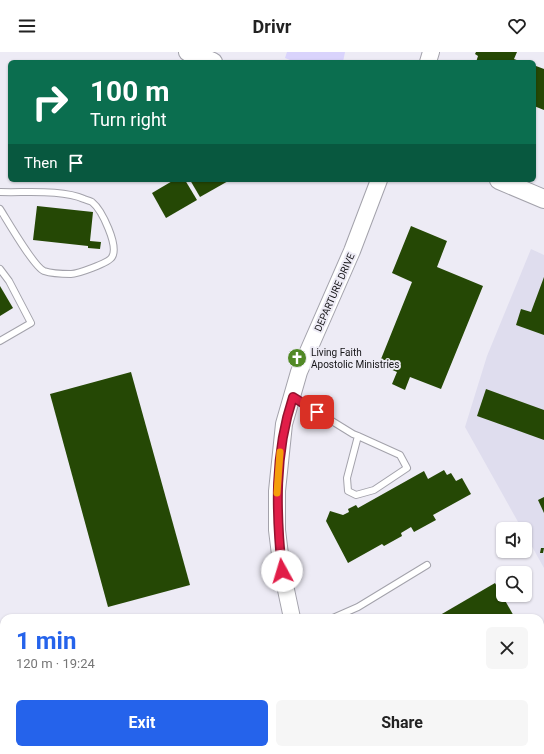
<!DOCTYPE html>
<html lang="en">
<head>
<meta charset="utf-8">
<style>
	body { margin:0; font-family:Roboto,sans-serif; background:#f6f6f6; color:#222; height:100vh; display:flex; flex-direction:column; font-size:15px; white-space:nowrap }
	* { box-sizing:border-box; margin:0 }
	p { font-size:13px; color:#767676 }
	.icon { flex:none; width:22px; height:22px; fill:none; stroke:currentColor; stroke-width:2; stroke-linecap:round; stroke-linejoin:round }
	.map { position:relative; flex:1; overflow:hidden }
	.details { position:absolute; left:0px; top:562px; width:544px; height:140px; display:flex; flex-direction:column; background:#fff; border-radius:12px 12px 0 0; box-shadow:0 1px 3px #0004 }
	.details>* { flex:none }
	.hud { position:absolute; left:8px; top:8px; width:528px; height:122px; border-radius:6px; box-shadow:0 1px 3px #0004; background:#0b6e4f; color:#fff; overflow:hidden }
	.buttons { position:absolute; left:496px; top:470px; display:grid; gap:8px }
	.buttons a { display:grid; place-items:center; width:36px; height:36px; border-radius:6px; background:#fff; box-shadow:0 1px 3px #0004; font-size:20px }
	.pin { position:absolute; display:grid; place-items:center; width:34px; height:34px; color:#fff; margin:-17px; border-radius:8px; box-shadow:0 2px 6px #0006 }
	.me { position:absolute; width:44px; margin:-22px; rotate:354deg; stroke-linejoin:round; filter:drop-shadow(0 0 3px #0008) }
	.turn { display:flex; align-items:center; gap:14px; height:84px; padding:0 16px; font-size:18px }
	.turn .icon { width:52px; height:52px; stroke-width:2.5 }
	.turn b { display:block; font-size:28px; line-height:34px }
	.then { display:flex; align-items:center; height:38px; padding:0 16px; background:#0003; gap:8px; font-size:15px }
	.round { display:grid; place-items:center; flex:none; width:42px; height:42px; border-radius:6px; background:#f6f6f6 }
	.overview { display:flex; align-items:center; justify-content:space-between; height:68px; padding:0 16px }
	h1 { font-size:24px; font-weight:700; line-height:30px; color:#2563eb }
	.action { display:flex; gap:8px; margin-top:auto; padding:8px 16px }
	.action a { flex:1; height:46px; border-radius:6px; background:#2563eb; color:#fff; font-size:16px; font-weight:700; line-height:46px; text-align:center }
	.action a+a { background:#f6f6f6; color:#222 }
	header { display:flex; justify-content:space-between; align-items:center; height:52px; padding:0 16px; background:#fff; font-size:18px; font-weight:700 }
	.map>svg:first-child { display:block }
</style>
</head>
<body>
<header><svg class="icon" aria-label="menu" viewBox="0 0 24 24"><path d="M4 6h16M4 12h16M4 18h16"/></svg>Drivr<svg class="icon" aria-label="heart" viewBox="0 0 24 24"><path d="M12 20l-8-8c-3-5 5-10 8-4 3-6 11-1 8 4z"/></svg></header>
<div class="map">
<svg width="544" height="702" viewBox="0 0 544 702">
	<rect width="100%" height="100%" fill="#edebf5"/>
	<path fill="#dfddee" d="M531 197 544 203V516L525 482V477H522L465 375 487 304Z"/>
	<path fill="#d9d3fc" d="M287 0H345L343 10H295L285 6Z"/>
	<g fill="#254805">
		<path d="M476 0H517L514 7 522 10H476L478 4 475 2Z"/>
		<path d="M536 14 544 17V58L534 54V15Z"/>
		<path d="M174 128H185L197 148 166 166 152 141Z"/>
		<path d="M190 128H230L200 145Z"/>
		<path d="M37 154 93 160 90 189 101 190 100 197 88 196V194L33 188Z"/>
		<path d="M411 174 447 189 437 215 483 234 441 337 410 325 405 338 392 332 397 320 379 312 412 230 392 221Z"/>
		<path d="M544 225V283L516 273 521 257 531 260Z"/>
		<path d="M0 234 13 256 0 264Z"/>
		<path d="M131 320 190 533 108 555 50 342Z"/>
		<path d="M486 337 544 358V388L477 364Z"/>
		<path d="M444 418 447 423 451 421 456 429 462 426 471 442 433 463 436 468 414 480 411 475 401 481 402 484 384 494 382 492 348 511 326 469 330 459 343 463 349 460 348 457 356 453 358 456 424 419 428 427Z"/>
		<path d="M544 445V461L538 448Z"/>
		<path d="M541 496H544L543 501H540Z"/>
		<path d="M495 531 515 566H435Z"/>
		<path d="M0 586 4 599V698H220L221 702H0Z"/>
		<path d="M542 630 544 633V702H539L537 698H540V632Z"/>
		<path d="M441 698H505L498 702H444Z"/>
	</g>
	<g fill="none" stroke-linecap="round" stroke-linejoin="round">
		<g stroke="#a3a2ab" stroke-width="8">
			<g id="service">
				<path d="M0 140C24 141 62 137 84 147 87 148 90 149 92 150 102 158 119 194 112 205 109 211 77 222 71 222 64 222 50 221 44 219 34 215 7 168 0 157"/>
				<path d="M0 217 9 229 31 271 0 289"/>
				<path d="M293 345 353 382 358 384 400 403 407 416 374 438 356 443 348 439 347 426 358 384"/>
				<path d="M333 566 358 555 427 513"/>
			</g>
		</g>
		<g stroke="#a3a2ab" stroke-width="18">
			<g id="tertiary">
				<path d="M428 10 431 0"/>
				<path d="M292 566 282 519 277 478V439L284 372 299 320 352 199 379 128"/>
				<path d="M328 698 329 702"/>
			</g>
		</g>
		<g stroke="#a3a2ab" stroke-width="20">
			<g id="secondary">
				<path d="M188 0 213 10"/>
				<path d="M499 128 544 147"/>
			</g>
		</g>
		<use href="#service" stroke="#fff" stroke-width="6"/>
		<use href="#tertiary" stroke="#fff" stroke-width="16"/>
		<use href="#secondary" stroke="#fff" stroke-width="18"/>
	</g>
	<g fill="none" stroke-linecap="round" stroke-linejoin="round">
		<g stroke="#92132f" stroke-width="10">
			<path id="route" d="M282 519C276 460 274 402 293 345L317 360"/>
		</g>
		<use href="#route" stroke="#e11d48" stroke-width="7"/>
		<path stroke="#f59e0b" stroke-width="7" d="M277 441 280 400"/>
	</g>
	<defs>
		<g id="church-disc" transform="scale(1)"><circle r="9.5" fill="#518925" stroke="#edebf5"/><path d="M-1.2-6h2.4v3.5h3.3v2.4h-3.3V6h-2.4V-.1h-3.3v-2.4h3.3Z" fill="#fff"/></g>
	</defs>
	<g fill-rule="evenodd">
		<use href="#church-disc" x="297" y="306"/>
	</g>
	<g text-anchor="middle" stroke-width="4" stroke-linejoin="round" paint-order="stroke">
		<g font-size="10" fill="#151417" stroke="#edebf5">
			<text transform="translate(334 240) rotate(-66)" y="4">DEPARTURE DRIVE</text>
		</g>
		<g font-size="10" fill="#151417" stroke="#edebf5" text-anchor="start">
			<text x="311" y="304">Living Faith<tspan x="311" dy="12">Apostolic Ministries</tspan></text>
		</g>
	</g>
</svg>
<div class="buttons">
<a><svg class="icon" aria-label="sound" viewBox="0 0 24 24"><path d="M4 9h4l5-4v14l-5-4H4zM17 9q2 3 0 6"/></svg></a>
<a><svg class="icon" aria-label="search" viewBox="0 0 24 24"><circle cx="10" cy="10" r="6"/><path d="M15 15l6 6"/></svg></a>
</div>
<div class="pin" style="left:317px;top:360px;background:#d93025"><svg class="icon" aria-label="arrive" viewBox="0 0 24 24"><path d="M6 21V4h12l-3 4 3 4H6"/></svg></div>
<svg class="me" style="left:282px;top:519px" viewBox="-20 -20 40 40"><circle r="19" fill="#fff"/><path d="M0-13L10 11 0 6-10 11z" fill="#e11d48"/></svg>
<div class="hud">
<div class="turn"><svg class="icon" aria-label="right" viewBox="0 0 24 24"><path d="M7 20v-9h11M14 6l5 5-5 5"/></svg><div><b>100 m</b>Turn right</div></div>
<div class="then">Then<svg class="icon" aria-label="arrive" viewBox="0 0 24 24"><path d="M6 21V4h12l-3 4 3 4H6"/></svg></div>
</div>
<section class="details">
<div class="overview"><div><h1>1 min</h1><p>120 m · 19:24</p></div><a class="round"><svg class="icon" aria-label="close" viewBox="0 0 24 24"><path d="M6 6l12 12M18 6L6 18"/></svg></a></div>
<div class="action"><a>Exit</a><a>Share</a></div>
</section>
</div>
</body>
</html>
